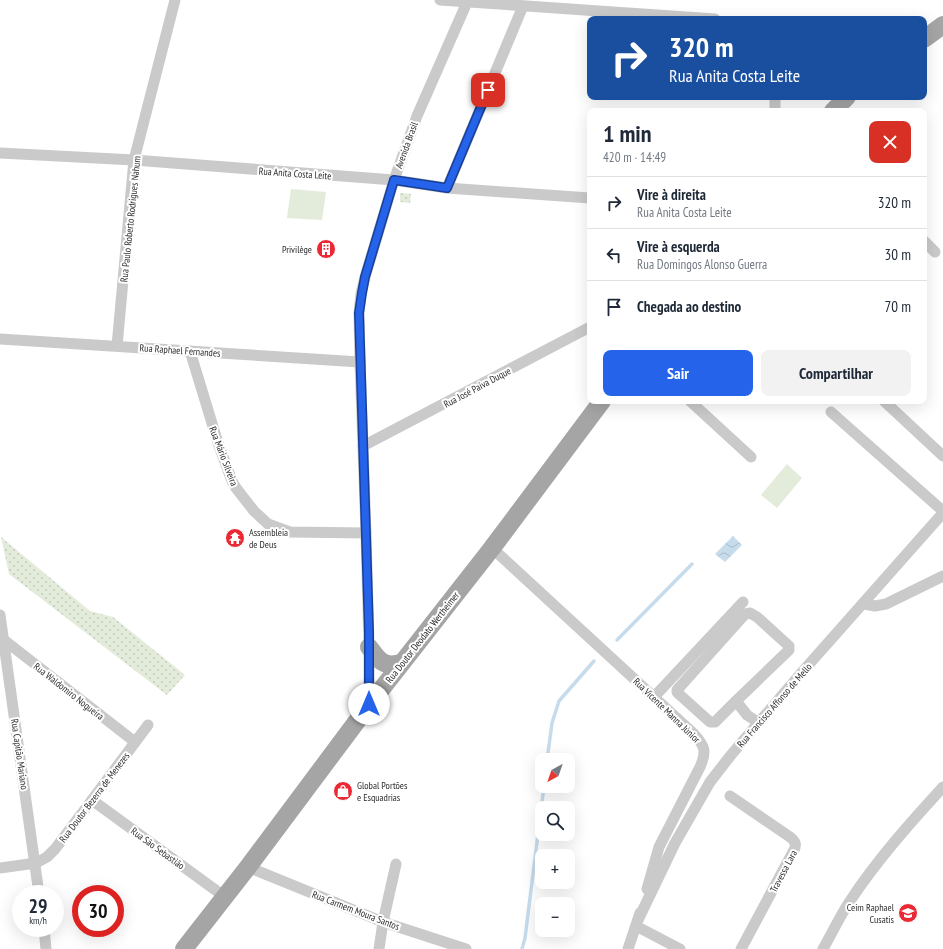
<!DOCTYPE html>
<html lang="pt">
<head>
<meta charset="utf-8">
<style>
	body { margin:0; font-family:"PT Sans Narrow",sans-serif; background:#f2f2f3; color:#1f2937; height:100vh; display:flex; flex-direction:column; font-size:15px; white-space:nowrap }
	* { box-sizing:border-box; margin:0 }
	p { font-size:13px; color:#747a83 }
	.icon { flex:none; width:22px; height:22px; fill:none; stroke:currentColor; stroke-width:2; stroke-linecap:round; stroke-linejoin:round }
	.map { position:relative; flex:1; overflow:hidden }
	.sheet { position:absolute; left:587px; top:108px; width:340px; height:296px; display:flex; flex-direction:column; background:#fff; border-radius:8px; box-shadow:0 4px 16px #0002 }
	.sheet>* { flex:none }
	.banner { position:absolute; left:587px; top:16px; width:340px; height:84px; border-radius:8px; box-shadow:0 4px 16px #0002; background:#1a4fa0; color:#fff; overflow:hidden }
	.needle { width:26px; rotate:220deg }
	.controls { position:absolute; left:535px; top:753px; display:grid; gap:8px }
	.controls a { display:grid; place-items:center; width:40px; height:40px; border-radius:8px; background:#fff; box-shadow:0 4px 16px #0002; font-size:20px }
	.speed { position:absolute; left:12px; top:885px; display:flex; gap:8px; font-size:20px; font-weight:700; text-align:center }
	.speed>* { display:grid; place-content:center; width:52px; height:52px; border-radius:50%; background:#fff; box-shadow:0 4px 16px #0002; line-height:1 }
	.speed small { font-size:10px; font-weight:400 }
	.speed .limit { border:6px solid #d22; background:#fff; color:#111 }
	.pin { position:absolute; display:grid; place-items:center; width:34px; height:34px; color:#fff; margin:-17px; border-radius:8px; box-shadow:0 2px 6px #0006 }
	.me { position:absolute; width:44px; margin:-22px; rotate:0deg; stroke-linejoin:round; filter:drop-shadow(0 0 3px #0008) }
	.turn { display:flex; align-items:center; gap:14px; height:84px; padding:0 16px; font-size:18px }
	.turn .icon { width:52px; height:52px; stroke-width:2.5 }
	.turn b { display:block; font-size:28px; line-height:34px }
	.round { display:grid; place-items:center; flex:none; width:42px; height:42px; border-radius:8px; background:#f2f2f3 }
	.summary { display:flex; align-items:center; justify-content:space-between; height:68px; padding:0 16px }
	h1 { font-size:24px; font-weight:700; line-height:30px }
	.action { display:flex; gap:8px; margin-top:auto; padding:8px 16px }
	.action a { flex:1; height:46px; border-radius:8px; background:#2563eb; color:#fff; font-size:16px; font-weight:700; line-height:46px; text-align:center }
	.action a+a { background:#f2f2f3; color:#1f2937 }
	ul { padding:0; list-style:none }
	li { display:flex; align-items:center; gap:12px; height:52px; padding:0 16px; border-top:1px solid #e0e1e3 }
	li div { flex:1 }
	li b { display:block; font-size:15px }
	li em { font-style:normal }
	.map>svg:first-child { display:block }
</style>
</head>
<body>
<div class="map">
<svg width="943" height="949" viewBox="0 0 943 949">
	<defs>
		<pattern id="grass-dots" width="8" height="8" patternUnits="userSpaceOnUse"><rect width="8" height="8" fill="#e3ebda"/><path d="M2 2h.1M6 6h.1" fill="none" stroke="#c3cabb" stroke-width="1.8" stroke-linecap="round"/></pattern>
		<pattern id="water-waves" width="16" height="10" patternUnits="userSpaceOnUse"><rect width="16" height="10" fill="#c6dcec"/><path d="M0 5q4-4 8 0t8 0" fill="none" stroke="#aabdcb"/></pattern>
	</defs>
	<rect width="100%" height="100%" fill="#fff"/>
	<g fill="url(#grass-dots)">
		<path d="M400 193 411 194 410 203 400 202Z"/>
		<path d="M1 537 90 611 113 617 185 675 167 695 9 574Z"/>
	</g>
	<g fill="#e3ebda">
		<path d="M291 189 326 192 322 220 287 218Z"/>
		<path d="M787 464 802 478 777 508 761 495Z"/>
	</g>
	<path fill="url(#water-waves)" d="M733 536 742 545 725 562 715 554Z"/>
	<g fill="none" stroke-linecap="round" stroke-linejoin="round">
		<g stroke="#c6dcec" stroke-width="3.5">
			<path d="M617 640 692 564"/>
			<path d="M547 760 552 723 559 701 594 661"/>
			<path d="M522 949 525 938 544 786"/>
		</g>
		<g stroke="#cacaca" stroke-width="11">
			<path d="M440 0 715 19"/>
			<path d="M775 111V97"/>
			<path d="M0 153 134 160 394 180 447 188 590 198"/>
			<path d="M447 188 523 6"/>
			<path d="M924 241 935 252"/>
			<path d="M0 339 360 362"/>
			<path d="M117 346 134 160 175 0"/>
			<path d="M190 351 218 443 232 481 236 488 254 511 268 524 290 532 366 533"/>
			<path d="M690 401 751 457"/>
			<path d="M884 401 943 456"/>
			<path d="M831 412 943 511"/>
			<path d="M363 446 590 327"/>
			<path d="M492 548 693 733C705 746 707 751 700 767L659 847 647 889"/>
			<path d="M864 604 875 606 886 604 943 576"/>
			<path d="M0 615 39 894"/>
			<path d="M4 640 135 742"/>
			<path d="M654 697 743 602"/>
			<path d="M736 701 789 650V646L757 617 750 613 745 614 677 690V692L680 695 710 722H715L736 701 747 715 759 723"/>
			<path d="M369 704V647L366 533 360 362 359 313 361 293 365 277 394 180 417 116 468 0"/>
			<path d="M730 796 790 837C795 841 797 844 794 850L741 949"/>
			<path d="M92 800 225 897"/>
			<path d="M248 867 383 922 466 949"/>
			<path d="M0 868 36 863 47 857 55 849 92 800 148 725"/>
			<path d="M638 920 675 843 710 782 731 755 803 671 943 513"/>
			<path d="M636 926 680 949"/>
			<path d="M44 928 46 949"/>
			<path d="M379 949 383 922 396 864"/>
			<path d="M628 949 640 913"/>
			<path d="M823 949C832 933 840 916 850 901 877 860 910 823 943 787"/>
		</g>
		<g stroke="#a5a5a5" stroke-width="18">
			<path d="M924 39 943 25"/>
			<path d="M833 111 847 97"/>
			<path d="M369 647C374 653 379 663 388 664 392 665 397 664 401 663"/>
			<path d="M184 949 248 867 369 705 492 548 602 401"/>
		</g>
	</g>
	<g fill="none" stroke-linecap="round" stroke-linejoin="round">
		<g stroke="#184099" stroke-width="10">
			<path id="route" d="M369 704V632L359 313 362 293 365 277 394 180 447 188 488 90"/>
		</g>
		<use href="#route" stroke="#2563eb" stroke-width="7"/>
	</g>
	<defs>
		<g id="building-disc" transform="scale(1)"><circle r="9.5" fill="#ea2934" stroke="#fff"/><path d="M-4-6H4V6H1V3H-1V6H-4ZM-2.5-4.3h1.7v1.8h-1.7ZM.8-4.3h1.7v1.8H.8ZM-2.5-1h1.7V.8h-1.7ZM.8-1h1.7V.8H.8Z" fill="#fff"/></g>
		<g id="temple-disc" transform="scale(1)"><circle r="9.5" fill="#ea2934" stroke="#fff"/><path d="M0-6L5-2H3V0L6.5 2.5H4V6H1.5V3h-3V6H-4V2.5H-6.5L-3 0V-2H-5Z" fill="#fff"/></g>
		<g id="shop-disc" transform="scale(1)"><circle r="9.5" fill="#ea2934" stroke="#fff"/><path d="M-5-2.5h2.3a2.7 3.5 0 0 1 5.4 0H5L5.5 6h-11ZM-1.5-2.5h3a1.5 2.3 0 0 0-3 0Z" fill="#fff"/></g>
		<g id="school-disc" transform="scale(1)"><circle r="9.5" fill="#ea2934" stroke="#fff"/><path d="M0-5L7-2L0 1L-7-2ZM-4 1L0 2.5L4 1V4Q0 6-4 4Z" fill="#fff"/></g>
	</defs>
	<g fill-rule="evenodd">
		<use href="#building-disc" x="326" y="249"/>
		<use href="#temple-disc" x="235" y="538"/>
		<use href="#shop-disc" x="343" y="791"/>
		<use href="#school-disc" x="908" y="913"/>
	</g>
	<g text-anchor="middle" stroke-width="4" stroke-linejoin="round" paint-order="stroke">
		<g font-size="10" fill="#2d2d2d" stroke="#fff">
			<text transform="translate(406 145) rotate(-70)" y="4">Avenida Brasil</text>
			<text transform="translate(295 173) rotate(4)" y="4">Rua Anita Costa Leite</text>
			<text transform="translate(130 219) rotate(-84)" y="4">Rua Paulo Roberto Rodrigues Nahum</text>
			<text transform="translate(180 350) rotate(4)" y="4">Rua Raphael Fernandes</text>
			<text transform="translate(477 387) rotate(-28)" y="4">Rua José Paiva Duque</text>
			<text transform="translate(224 456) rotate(69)" y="4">Rua Mário Silveira</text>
			<text transform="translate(422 637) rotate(-52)" y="4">Rua Doutor Deodato Wertheimer</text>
			<text transform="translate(69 691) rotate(38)" y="4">Rua Waldomiro Nogueira</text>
			<text transform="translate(774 705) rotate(-49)" y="4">Rua Francisco Affonso de Mello</text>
			<text transform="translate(667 710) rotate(44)" y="4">Rua Vicente Manna Júnior</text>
			<text transform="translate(20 754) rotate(82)" y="4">Rua Capitão Mariano</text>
			<text transform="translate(94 797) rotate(-53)" y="4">Rua Doutor Bezerra de Menezes</text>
			<text transform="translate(158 848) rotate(36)" y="4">Rua São Sebastião</text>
			<text transform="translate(783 871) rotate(-62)" y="4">Travessa Lara</text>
			<text transform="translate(356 910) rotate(21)" y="4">Rua Carmem Moura Santos</text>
		</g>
		<g font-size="10" fill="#2d2d2d" stroke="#fff" text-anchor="end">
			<text x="312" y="253">Privilège</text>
			<text x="249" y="536" text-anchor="start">Assembleia<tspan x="249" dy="12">de Deus</tspan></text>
			<text x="357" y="789" text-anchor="start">Global Portões<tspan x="357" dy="12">e Esquadrias</tspan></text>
			<text x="894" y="911">Ceim Raphael<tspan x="894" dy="12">Cusatis</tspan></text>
		</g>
	</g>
</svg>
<div class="controls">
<a><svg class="needle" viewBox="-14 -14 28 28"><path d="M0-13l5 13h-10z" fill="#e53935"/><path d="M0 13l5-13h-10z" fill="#747a83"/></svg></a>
<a><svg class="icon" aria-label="search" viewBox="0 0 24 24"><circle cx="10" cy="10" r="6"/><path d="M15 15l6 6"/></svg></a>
<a>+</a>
<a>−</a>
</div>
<div class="speed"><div>29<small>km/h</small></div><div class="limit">30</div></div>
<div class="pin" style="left:488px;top:90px;background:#d93025"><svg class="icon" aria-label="arrive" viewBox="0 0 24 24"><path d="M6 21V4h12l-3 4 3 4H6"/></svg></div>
<svg class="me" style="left:369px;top:704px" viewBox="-20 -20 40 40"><circle r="19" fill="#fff"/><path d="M0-13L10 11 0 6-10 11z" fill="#2563eb"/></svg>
<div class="banner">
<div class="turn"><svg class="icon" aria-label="right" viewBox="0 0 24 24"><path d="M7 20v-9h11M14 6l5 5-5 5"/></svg><div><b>320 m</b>Rua Anita Costa Leite</div></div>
</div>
<section class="sheet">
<div class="summary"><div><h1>1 min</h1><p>420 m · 14:49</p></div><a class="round" style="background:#d93025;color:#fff"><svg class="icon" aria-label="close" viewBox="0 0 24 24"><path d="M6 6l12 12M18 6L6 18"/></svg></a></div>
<ul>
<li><svg class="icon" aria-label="right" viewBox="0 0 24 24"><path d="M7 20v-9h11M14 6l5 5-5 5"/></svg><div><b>Vire à direita</b><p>Rua Anita Costa Leite</p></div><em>320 m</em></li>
<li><svg class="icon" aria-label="left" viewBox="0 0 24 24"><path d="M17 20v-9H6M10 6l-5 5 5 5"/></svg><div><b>Vire à esquerda</b><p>Rua Domingos Alonso Guerra</p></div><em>30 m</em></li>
<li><svg class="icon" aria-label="arrive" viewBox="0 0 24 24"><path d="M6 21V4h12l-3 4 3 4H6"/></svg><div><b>Chegada ao destino</b></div><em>70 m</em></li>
</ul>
<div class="action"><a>Sair</a><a>Compartilhar</a></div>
</section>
</div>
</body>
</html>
